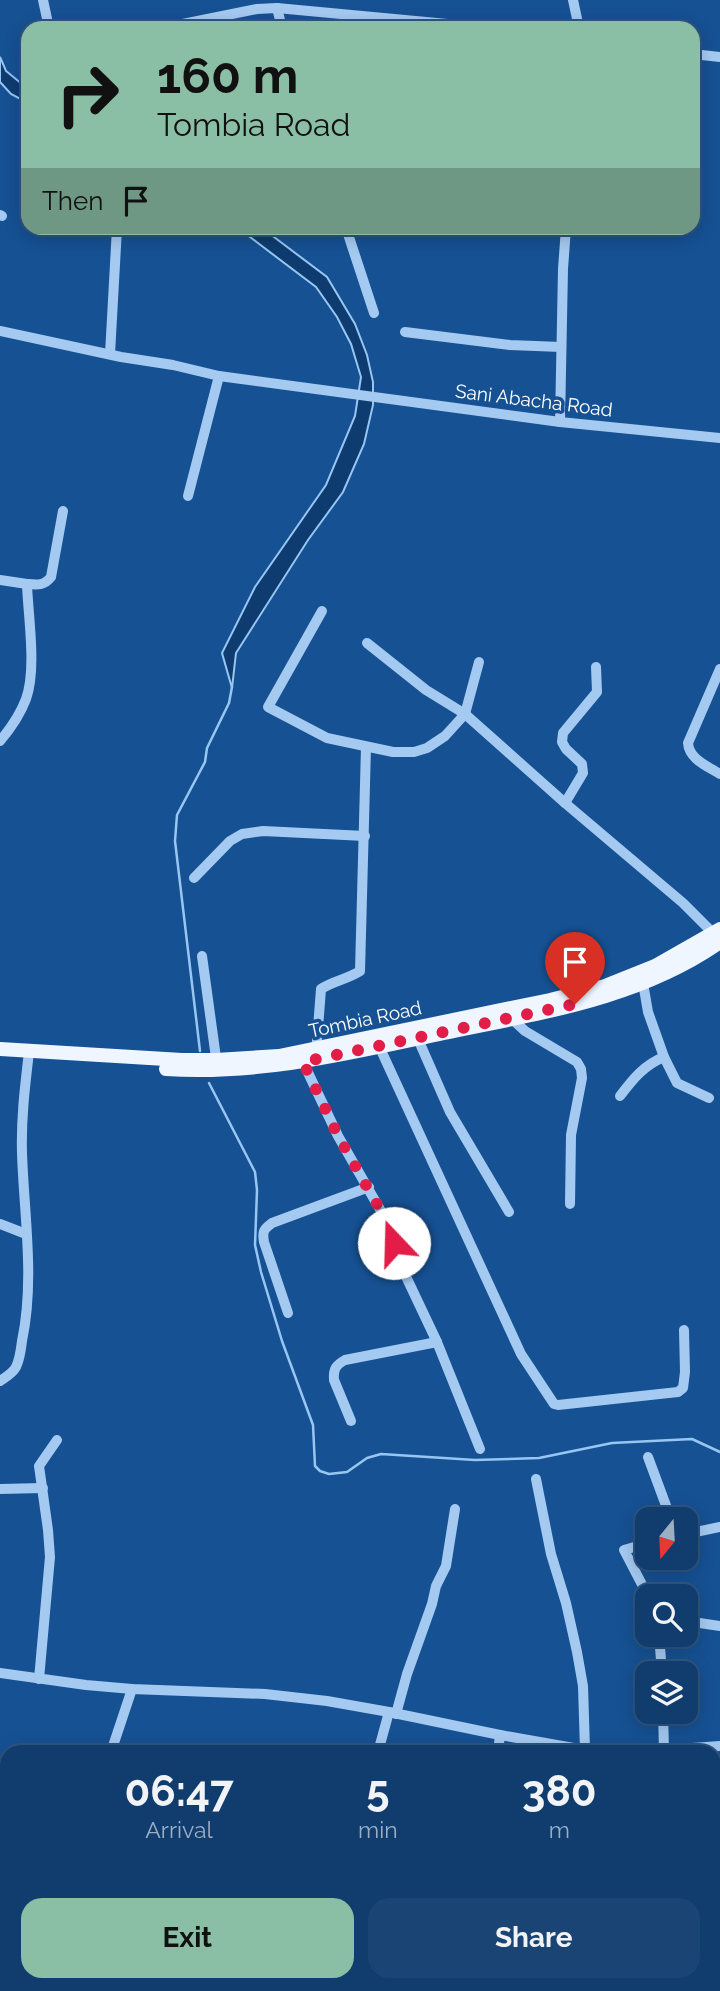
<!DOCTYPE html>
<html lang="en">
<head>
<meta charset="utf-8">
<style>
	body { margin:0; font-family:Raleway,sans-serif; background:#194473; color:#f1f3f6; height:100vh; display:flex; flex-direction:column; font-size:26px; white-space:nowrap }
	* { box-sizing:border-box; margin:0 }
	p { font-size:23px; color:#9caec2 }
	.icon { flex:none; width:38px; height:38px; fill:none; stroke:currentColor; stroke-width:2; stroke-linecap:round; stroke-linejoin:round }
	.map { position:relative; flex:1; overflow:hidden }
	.drawer { position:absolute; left:0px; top:1745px; width:721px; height:247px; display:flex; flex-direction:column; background:#103d6e; border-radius:21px 21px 0 0; box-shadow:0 4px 18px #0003,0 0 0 2px #305681 }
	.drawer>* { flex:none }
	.hud { position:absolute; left:21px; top:21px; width:679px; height:214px; border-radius:21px; box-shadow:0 4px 18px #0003,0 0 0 2px #305681; background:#8abfa5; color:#111; overflow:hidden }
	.needle { width:46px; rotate:198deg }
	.tools { position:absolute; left:635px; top:1507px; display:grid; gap:14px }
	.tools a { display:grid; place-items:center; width:63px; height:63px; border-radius:14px; background:#103d6e; box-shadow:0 4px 18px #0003,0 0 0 2px #305681; font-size:35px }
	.pin { position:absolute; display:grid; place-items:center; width:60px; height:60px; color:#fff; margin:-72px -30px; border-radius:50% 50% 50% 0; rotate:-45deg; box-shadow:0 0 7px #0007 }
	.pin .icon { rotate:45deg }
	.me { position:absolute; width:77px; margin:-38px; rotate:339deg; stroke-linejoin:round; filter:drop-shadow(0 0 5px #0008) }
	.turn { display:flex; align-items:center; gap:24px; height:147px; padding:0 21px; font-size:32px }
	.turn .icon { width:91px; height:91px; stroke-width:2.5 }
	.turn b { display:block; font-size:49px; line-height:60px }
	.then { display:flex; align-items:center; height:66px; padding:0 21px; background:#0003; gap:14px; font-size:26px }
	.eta { display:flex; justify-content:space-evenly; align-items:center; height:119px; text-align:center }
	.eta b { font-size:42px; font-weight:700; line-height:49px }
	.action { display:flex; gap:14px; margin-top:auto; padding:14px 21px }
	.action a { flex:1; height:80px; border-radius:21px; background:#8abfa5; color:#111; font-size:28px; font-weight:700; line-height:80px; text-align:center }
	.action a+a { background:#194473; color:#f1f3f6 }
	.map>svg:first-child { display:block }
</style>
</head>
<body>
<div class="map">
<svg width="720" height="1991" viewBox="0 0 720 1991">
	<rect width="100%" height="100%" fill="#165193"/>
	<g fill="#0e3c70" stroke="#97c6f3" stroke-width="2">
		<path d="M0 57 6 71 28 89V103L11 94 0 82Z"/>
		<path d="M238 228H262L327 277 355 324 367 355 373 382V405L364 444 343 492 308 540 236 653 232 688 222 653 255 587 326 485 355 416 361 377 351 344 337 317 316 287Z"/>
	</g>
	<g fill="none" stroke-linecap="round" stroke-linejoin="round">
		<g stroke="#97c6f3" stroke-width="2.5">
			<path d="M200 1051 175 841 177 815 205 762 207 748 229 703 232 687"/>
			<path d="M209 1083 255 1172 257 1190 255 1245 261 1272 282 1341 313 1425 315 1466 320 1471 329 1474 347 1472 367 1458 381 1454 475 1460 539 1458 612 1443 692 1439 720 1452"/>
		</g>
		<g stroke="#a5caf1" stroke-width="10">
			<path d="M43 0 49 28"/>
			<path d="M573 0 579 28"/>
			<path d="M277 8 282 28"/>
			<path d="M163 28 257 9 277 8 490 28"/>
			<path d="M693 54 720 57"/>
			<path d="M0 215 2 216"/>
			<path d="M346 228 374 313"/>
			<path d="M0 331 121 357 173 365 219 376 560 422 720 438"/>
			<path d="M405 332 510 345 561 347"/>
			<path d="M110 354 117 228"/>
			<path d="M560 422 563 269 566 228"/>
			<path d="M188 496 219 376"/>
			<path d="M0 580 27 584C28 616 37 669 26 699 20 715 11 728 0 741"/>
			<path d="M27 584C37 585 44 586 51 577L63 511"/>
			<path d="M322 611 268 707 327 738 393 752H414L427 748 445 736 465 714 479 662"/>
			<path d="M367 643 426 690 465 714 565 803 683 903 716 936"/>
			<path d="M720 669 688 743C689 759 707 766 720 774"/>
			<path d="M565 803 583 773 582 764 566 749 562 742 563 733 597 692 596 667"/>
			<path d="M194 878 230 841 242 834 263 831 365 836"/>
			<path d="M202 956 217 1065"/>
			<path d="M643 983 648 1012 664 1057 677 1083 709 1098"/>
			<path d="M512 1019 525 1031 577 1062 581 1069 582 1078 571 1135 570 1204"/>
			<path d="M418 1039 450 1112 509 1212"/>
			<path d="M379 1046 521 1354 554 1404 558 1405 678 1392 683 1388 685 1372 684 1330"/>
			<path d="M316 1054 321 989C333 981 348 979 360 971L366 747"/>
			<path d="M303 1062 338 1136 386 1220 401 1266 437 1342 480 1449"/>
			<path d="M620 1096C633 1079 644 1065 664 1057"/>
			<path d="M0 1224 26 1234"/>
			<path d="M288 1313 264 1242C262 1231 264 1229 272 1223L369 1187"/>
			<path d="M0 1381C6 1377 13 1373 16 1367 20 1359 21 1349 22 1341 35 1279 24 1215 22 1153 21 1118 25 1086 29 1052"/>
			<path d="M351 1421 334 1380C333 1369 336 1365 345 1360L437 1342"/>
			<path d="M648 1457 671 1519"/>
			<path d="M536 1479 551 1554 566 1603 577 1652 583 1686 585 1750"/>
			<path d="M0 1489 43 1488"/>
			<path d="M686 1534 720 1527"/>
			<path d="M648 1543 624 1550 648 1596"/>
			<path d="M686 1621 720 1626"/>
			<path d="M659 1634 662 1673"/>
			<path d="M0 1673 86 1685 132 1689 265 1694 327 1701 389 1712 500 1735 585 1750H664L720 1746"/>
			<path d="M39 1679 50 1557 48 1530 39 1466 57 1440"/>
			<path d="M663 1712 664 1750"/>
			<path d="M396 1714 407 1674 432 1604 436 1586 446 1566 455 1509"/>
			<path d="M111 1752 132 1689"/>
			<path d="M378 1752 389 1712"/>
			<path d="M498 1752 500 1735"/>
			<path d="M0 1804 7 1805"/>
			<path d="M0 1870 7 1850"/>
			<path d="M0 1968 7 1971"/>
			<path d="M540 1984 542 1991"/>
			<path d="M688 1984 697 1991"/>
			<path d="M18 1991 20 1984"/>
			<path d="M156 1991 157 1984"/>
			<path d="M230 1991 232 1984"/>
			<path d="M267 1991 270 1984"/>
			<path d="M349 1991 350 1984"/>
			<path d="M643 1991 676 1984"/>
		</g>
		<g stroke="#eff6ff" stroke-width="14">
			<path d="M0 1049 182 1060H216L279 1056 550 1000 605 986 655 966 720 929"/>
			<path d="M166 1069C262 1075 350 1053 444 1033 539 1013 639 999 720 942"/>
		</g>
	</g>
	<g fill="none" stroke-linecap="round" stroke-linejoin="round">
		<path stroke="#e11d48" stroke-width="12" stroke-dasharray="0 21.6" d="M394 1243 386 1220 338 1136 303 1062 575 1004"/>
	</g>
	<g text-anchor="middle" stroke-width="7" stroke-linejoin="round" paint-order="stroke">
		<g font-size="19" fill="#fff" stroke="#165193">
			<text transform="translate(534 400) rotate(7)" y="7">Sani Abacha Road</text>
			<text transform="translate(365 1019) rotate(-12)" y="7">Tombia Road</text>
		</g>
	</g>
</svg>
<div class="tools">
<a><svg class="needle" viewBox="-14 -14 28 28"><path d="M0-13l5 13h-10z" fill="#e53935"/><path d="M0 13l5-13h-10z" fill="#9caec2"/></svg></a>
<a><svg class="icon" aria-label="search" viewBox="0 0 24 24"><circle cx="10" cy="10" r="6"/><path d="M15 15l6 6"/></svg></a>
<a><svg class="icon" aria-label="layers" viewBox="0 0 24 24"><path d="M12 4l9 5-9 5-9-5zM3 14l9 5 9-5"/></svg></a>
</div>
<div class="pin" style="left:575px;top:1004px;background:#d93025"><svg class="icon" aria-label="arrive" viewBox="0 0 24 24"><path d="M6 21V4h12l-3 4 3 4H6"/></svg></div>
<svg class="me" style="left:394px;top:1243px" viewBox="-20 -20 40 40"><circle r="19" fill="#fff"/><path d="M0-13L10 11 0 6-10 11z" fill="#e11d48"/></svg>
<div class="hud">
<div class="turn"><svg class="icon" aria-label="right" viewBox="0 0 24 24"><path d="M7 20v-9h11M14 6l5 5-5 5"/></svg><div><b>160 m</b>Tombia Road</div></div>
<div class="then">Then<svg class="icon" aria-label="arrive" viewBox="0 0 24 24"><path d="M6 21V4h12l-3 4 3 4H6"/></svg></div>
</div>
<section class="drawer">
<div class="eta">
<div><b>06:47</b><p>Arrival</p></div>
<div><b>5</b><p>min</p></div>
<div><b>380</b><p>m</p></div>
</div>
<div class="action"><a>Exit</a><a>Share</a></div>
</section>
</div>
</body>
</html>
